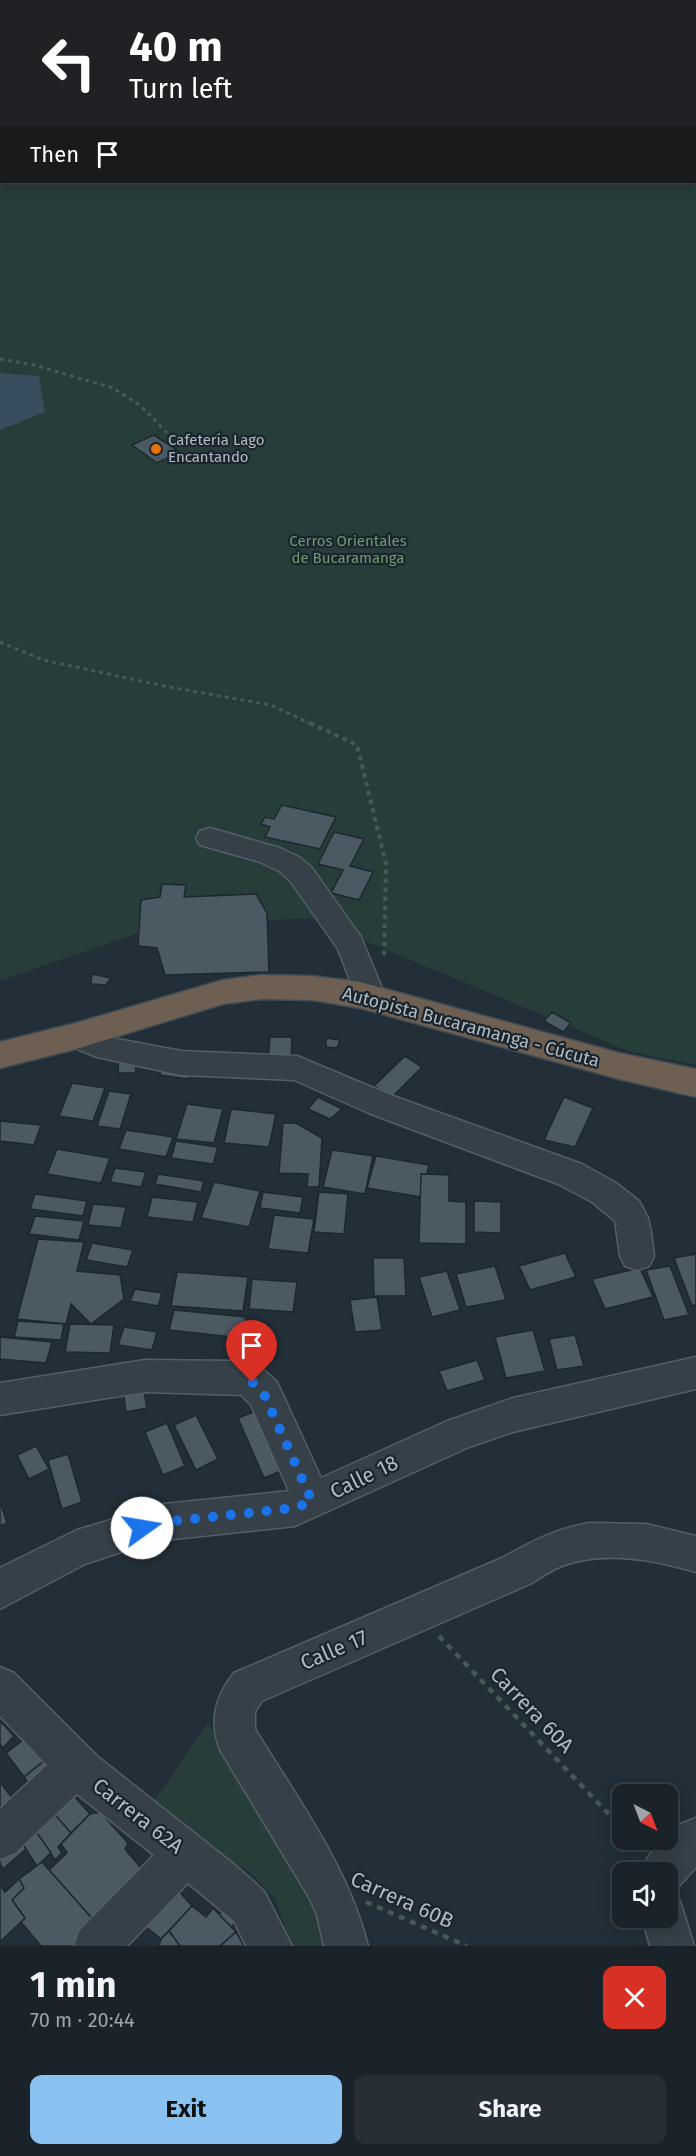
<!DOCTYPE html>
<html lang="en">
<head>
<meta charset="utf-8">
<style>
	body { margin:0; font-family:"Fira Sans",sans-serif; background:#272f36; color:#f1f3f6; height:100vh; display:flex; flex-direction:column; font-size:22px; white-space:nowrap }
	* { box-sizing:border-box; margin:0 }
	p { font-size:20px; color:#9fa4a8 }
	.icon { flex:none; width:33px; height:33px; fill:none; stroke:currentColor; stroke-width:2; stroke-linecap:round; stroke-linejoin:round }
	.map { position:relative; height:1946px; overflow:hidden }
	.panel { display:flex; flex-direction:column; background:#1a232a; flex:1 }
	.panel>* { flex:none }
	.banner { position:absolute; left:0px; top:0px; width:696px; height:183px; box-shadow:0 3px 15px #0003,0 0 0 2px #384047; background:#202124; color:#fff; overflow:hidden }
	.needle { width:39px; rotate:138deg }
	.tools { position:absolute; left:612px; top:1784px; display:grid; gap:12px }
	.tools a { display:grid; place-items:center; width:66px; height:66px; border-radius:12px; background:#1a232a; box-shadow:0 3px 15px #0003,0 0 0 2px #384047; font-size:30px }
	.pin { position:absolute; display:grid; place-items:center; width:51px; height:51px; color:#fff; margin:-62px -26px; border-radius:50% 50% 50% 0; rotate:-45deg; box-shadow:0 0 6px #0007 }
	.pin .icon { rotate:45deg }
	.me { position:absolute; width:66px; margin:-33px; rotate:77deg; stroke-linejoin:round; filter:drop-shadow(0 0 4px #0008) }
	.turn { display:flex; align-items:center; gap:21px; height:126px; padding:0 30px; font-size:27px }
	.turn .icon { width:78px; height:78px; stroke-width:2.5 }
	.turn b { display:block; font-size:42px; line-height:51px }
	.then { display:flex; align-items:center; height:57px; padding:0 30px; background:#0003; gap:12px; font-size:22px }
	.round { display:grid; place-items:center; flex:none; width:63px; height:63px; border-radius:12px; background:#272f36 }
	.overview { display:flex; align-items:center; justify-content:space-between; height:102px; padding:0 30px }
	h1 { font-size:36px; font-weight:700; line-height:45px }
	.action { display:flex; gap:12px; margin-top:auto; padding:12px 30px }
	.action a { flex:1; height:69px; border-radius:12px; background:#89c1f1; color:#111; font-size:24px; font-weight:700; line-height:69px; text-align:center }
	.action a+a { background:#272f36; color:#f1f3f6 }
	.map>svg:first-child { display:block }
</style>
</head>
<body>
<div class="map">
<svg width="696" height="1946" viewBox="0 0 696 1946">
	<rect width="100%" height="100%" fill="#222f38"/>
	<g fill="#273d3a">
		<path d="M0 0 404 1 2 2V182H694L696 148V1065L631 1052 310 918 152 928 0 981Z"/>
		<path d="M208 1723 308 1874 329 1946H292L275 1899 251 1873 149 1808Z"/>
	</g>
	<path fill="#374d5e" d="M0 373 39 376 45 412 0 430Z"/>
	<g fill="#4b5963" stroke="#1d272f" stroke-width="1.5">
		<path d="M154 435 180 452 157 463 132 445Z"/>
		<path d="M282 805 336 817 320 849 265 837 270 827 261 824 265 817 274 819Z"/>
		<path d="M334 832 364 839 350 866 373 872 359 900 331 893 343 870 318 864Z"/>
		<path d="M162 884 186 885 184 897 256 894 267 913 269 972 165 975 157 948 138 946 141 900 160 897Z"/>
		<path d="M92 974 111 978 106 985 91 984Z"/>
		<path d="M552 1012 571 1023 563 1032 544 1021Z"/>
		<path d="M270 1037H292L291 1061H268Z"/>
		<path d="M326 1038 340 1040 337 1048 326 1047Z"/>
		<path d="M135 1056 136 1073H118L119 1057Z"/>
		<path d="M405 1056 422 1067 392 1097 374 1086Z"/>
		<path d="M161 1066 192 1070 188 1079 160 1075Z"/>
		<path d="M72 1083 105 1088 93 1121 59 1116Z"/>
		<path d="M109 1091 131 1094 120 1129 97 1126Z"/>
		<path d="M318 1097 342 1109 330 1119 308 1109Z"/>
		<path d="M564 1097 593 1108 575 1147 544 1140Z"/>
		<path d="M187 1104 223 1109 214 1143 176 1139Z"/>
		<path d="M231 1109 276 1114 269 1147 224 1143Z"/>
		<path d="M0 1121 41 1125 34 1145 0 1141Z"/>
		<path d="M283 1123H296L322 1138 319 1187H307L308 1174 279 1173Z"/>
		<path d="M126 1130 173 1137 166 1157 119 1149Z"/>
		<path d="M176 1141 218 1147 213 1164 171 1158Z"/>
		<path d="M57 1149 110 1158 101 1183 47 1174Z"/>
		<path d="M332 1150 373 1156 365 1194 323 1187Z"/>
		<path d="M376 1156 429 1165 421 1197 367 1188Z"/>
		<path d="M115 1168 146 1172 141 1187 110 1182Z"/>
		<path d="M158 1174 204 1181 201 1192 155 1184Z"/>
		<path d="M421 1174 449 1175V1201L466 1202V1244L419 1243Z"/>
		<path d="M214 1182 260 1191 249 1227 201 1218Z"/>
		<path d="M263 1192 303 1197 300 1213 260 1208Z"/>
		<path d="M319 1192 348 1194 344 1234 314 1232Z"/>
		<path d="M35 1194 87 1201 83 1216 30 1209Z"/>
		<path d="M152 1197 198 1202 193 1222 147 1217Z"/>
		<path d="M474 1201 501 1202V1233L474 1232Z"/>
		<path d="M93 1204 126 1207 121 1228 88 1225Z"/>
		<path d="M274 1215 314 1219 308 1253 268 1249Z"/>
		<path d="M35 1216 84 1221 79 1240 29 1234Z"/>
		<path d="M38 1239 84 1242 77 1271 120 1275 124 1299 91 1324 71 1304 66 1324 17 1319Z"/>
		<path d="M92 1243 133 1250 127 1267 86 1260Z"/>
		<path d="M565 1253 576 1277 530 1290 519 1266Z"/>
		<path d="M696 1254V1305L692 1306 674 1258Z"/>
		<path d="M373 1258H404L406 1296H374Z"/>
		<path d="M495 1266 506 1300 466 1307 456 1274Z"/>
		<path d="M670 1266 689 1315 664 1320 646 1270Z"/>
		<path d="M640 1268 653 1297 605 1309 592 1279Z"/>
		<path d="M447 1271 460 1310 432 1317 419 1277Z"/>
		<path d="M177 1272 248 1277 243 1311 171 1306Z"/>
		<path d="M252 1279 297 1282 293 1312 249 1309Z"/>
		<path d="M135 1289 162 1293 158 1306 130 1301Z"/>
		<path d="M377 1297 382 1330 355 1332 350 1300Z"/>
		<path d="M174 1310 246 1317 241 1338 169 1330Z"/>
		<path d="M18 1321 64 1324 61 1340 14 1337Z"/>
		<path d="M70 1324 114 1325 110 1353 65 1352Z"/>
		<path d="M124 1327 157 1332 152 1350 118 1345Z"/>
		<path d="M533 1330 545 1371 506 1378 495 1337Z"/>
		<path d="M575 1335 584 1366 557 1370 549 1339Z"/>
		<path d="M0 1337 52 1342 46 1363 0 1359Z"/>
		<path d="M477 1360 485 1380 447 1391 439 1371Z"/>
		<path d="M143 1385 147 1408 126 1412 123 1389Z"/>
		<path d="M266 1407 293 1466 264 1478 238 1418Z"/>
		<path d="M196 1415 218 1459 196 1470 174 1425Z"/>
		<path d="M167 1423 185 1466 163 1475 145 1432Z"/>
		<path d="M36 1446 49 1469 29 1479 17 1455Z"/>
		<path d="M68 1454 82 1502 62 1509 48 1460Z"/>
		<path d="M0 1501 7 1523 0 1526Z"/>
		<path d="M0 1721 14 1736 3 1748 0 1744Z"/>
		<path d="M31 1734 44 1761 24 1777 6 1753Z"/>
		<path d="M44 1761 57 1778 38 1797 24 1777Z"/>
		<path d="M0 1782 18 1806 10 1822 0 1808Z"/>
		<path d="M67 1788 90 1814 71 1833 48 1807Z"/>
		<path d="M48 1807 71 1833 58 1847 62 1853 55 1860 31 1824Z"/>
		<path d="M100 1812 128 1843 125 1849 150 1879 104 1932 49 1870 67 1853 61 1844 90 1814Z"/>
		<path d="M31 1824 51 1853 37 1866 17 1836Z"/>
		<path d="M17 1836 26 1849 3 1869 0 1864V1851Z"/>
		<path d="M42 1862 104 1932 88 1946H41L21 1922 25 1918 12 1900 24 1888 19 1879Z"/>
		<path d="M19 1879 24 1888 12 1900 25 1918 0 1942V1885L5 1892Z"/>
		<path d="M168 1879 192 1906 161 1939 135 1918Z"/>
		<path d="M230 1900 245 1913 231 1927 219 1915Z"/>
		<path d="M192 1906 206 1917 213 1908 236 1932 220 1946H180L169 1931Z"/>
		<path d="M169 1931 180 1946H159L161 1939Z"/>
		<path d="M236 1932 244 1946H220Z"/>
	</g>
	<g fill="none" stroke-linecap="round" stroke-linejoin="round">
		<g stroke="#545e66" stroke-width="3">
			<g id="minor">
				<path d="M568 0H585L586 2H569Z"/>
				<rect x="694" y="75" width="2" height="10"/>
				<path d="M210 828 280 848 299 857 312 868 361 937 386 998 382 1006 371 1009 360 1006 338 949 291 882 279 871 260 862 200 845 196 838 200 831Z"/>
				<path d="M76 1024 112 1038 181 1051 297 1056 393 1096 582 1164 616 1183 639 1201 648 1218 651 1232 654 1256 649 1266 637 1270 625 1266 620 1256 615 1221 592 1202 558 1184 371 1114 294 1080 181 1075 97 1057 65 1044 61 1036 65 1028Z"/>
				<path d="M696 1357V1389L513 1432 469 1447 295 1526 164 1540 121 1552 85 1564 0 1609V1568L77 1530 164 1504 289 1491 251 1405 241 1395 145 1392 0 1415V1383L145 1360 234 1361 265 1371 277 1382 321 1478 447 1421 513 1398Z"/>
				<path d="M590 1523 646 1524 696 1536V1572C656 1560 603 1550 562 1566 551 1570 540 1578 530 1584L262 1701 255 1712V1729C297 1798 348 1866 368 1946H324L317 1915 310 1899 220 1750C209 1721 215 1697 234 1673L502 1558C531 1542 557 1528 590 1523Z"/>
				<path d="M0 1667 14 1673 98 1757 236 1866 264 1891 292 1946H246L234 1921 188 1883 127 1946H74L80 1930 154 1855 77 1794 15 1853 0 1859V1809L47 1765 0 1716Z"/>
				<path d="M696 1818V1867L678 1887 668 1892V1872H641L648 1857 663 1839H668V1835L681 1824Z"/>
				<path d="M668 1896 680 1901 694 1946H650L642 1917H668Z"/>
			</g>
		</g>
		<g stroke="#414b53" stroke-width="3">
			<path id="highway" d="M261 975 312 976 360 982 619 1053 696 1069V1097L619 1079 360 1008 312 1000 261 999 223 1004 76 1049 0 1068V1042L76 1023 223 980Z"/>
		</g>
		<g stroke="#465958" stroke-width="3" stroke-dasharray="4 4" stroke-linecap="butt">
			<path d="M0 359 34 365 113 388 141 406 167 433"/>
			<path d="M0 642 43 660 169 687 271 705 313 725"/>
		</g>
		<path stroke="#465958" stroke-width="4" stroke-dasharray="4.5 4.5" stroke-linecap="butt" d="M310 723 357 745 386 864 384 958"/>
		<g stroke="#465958" stroke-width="4.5" stroke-dasharray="6 6" stroke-linecap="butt">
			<path d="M439 1636 622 1828"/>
			<path d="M633 1839 642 1849"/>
			<path d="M366 1902 467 1946"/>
		</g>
		<use href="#minor" fill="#364048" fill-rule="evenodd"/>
		<use href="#highway" fill="#6e5f53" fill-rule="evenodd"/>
	</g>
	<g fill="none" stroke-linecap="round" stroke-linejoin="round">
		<path stroke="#1a73e8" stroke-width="10" stroke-dasharray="0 18" d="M142 1528 164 1522 295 1508 312 1501 264 1394 252 1382"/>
	</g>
	<circle fill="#e8710a" stroke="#1b252d" stroke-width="2" cx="156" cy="449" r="6"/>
	<g text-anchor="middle" stroke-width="4.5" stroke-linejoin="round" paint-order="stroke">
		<g font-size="15" fill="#b1bbc4" stroke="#1b252d" text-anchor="start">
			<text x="168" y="445">Cafetería Lago<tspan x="168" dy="17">Encantando</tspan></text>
		</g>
		<g font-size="15" fill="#709973" stroke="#1b252d">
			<text x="348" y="546">Cerros Orientales<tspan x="348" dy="17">de Bucaramanga</tspan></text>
		</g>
		<g font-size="18" fill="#b1bbc4" stroke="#1b252d">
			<text transform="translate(471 1027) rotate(15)" y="6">Autopista Bucaramanga - Cúcuta</text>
		</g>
		<g font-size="21" fill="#b1bbc4" stroke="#1b252d">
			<text transform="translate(364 1477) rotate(-26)" y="7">Calle 18</text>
			<text transform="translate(334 1650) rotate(-23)" y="7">Calle 17</text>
			<text transform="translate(532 1710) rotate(46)" y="7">Carrera 60A</text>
			<text transform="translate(138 1816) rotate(38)" y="7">Carrera 62A</text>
			<text transform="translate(402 1900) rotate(24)" y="7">Carrera 60B</text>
		</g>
	</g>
</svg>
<div class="tools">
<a><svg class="needle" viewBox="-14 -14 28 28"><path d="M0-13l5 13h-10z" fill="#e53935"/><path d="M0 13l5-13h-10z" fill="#9fa4a8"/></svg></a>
<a><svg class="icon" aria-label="sound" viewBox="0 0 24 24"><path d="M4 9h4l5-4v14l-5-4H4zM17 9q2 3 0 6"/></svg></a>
</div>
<div class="pin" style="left:252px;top:1382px;background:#d93025"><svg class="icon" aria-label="arrive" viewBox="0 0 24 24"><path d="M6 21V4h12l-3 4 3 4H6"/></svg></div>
<svg class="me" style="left:142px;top:1528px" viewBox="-20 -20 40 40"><circle r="19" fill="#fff"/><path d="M0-13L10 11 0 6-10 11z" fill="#1a73e8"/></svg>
<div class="banner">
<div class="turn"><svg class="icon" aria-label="left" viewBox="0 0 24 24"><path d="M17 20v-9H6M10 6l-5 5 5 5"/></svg><div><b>40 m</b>Turn left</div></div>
<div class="then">Then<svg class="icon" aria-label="arrive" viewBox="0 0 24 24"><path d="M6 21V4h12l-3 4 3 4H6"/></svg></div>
</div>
</div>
<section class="panel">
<div class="overview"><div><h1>1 min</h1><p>70 m · 20:44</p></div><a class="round" style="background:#d93025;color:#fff"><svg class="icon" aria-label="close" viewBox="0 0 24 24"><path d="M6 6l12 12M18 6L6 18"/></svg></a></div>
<div class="action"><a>Exit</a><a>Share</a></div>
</section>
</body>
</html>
